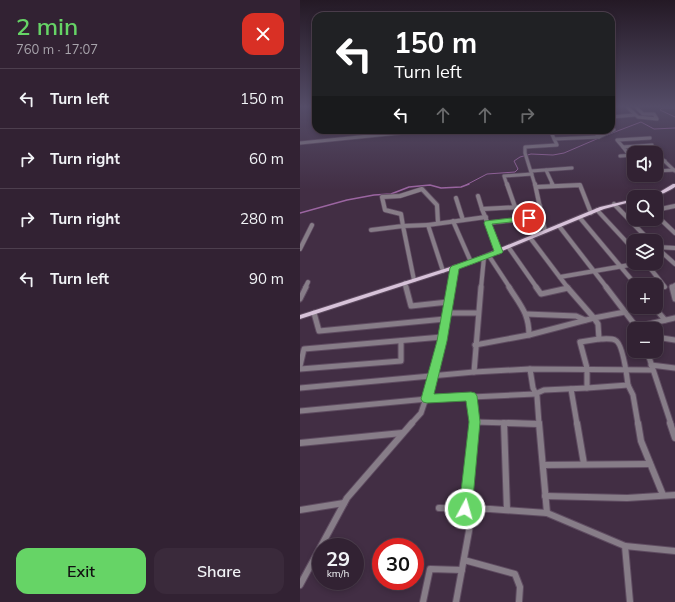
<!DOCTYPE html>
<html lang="en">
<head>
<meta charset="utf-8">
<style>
	body { margin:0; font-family:Mulish,sans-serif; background:#3a2a3b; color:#f1f3f6; height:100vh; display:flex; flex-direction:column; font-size:15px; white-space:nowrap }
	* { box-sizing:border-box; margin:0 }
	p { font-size:13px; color:#a8a4ac }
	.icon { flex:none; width:22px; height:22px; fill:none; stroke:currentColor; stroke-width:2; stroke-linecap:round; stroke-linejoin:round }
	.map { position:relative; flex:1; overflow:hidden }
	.panel { display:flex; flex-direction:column; background:#322233; width:300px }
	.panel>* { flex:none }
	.guide { position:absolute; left:12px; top:12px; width:303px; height:122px; border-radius:12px; box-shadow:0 2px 6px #0003,0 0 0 1px #4d3f4e; background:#202124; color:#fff; overflow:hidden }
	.fabs { position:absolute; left:327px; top:146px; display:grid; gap:8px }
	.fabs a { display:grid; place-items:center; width:36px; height:36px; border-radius:8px; background:#322233; box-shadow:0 2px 6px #0003,0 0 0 1px #4d3f4e; font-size:20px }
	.speed { position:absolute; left:12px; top:538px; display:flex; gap:8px; font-size:20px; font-weight:700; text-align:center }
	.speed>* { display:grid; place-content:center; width:52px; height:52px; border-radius:50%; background:#322233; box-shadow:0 2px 6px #0003,0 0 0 1px #4d3f4e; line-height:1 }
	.speed small { font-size:10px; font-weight:400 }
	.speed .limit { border:6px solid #d22; background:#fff; color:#111 }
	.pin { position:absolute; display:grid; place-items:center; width:34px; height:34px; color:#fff; margin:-17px; border:2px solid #fff; border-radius:50%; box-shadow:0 1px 4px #0007 }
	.me { position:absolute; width:44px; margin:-22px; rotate:6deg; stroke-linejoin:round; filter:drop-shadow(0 0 3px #0008) }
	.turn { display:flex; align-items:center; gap:14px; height:84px; padding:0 16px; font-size:18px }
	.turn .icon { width:52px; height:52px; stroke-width:2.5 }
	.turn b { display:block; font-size:28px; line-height:34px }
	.lanes { display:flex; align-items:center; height:38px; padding:0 16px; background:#0003; justify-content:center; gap:20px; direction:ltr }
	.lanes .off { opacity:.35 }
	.round { display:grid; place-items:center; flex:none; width:42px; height:42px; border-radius:12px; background:#3a2a3b }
	.headline { display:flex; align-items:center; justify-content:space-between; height:68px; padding:0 16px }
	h1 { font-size:24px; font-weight:600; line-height:30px; color:#66d466 }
	.cta { display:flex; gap:8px; margin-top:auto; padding:8px 16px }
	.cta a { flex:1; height:46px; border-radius:12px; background:#66d466; color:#111; font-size:16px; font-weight:600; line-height:46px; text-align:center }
	.cta a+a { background:#3a2a3b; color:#f1f3f6 }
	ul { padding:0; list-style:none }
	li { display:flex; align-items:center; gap:12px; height:60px; padding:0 16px; border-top:1px solid #4d3f4e }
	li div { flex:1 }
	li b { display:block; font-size:15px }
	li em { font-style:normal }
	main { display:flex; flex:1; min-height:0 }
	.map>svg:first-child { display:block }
</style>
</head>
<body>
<main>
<section class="panel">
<div class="headline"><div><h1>2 min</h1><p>760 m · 17:07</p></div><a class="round" style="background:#d93025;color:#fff"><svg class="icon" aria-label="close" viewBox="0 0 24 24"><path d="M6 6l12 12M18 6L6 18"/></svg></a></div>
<ul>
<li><svg class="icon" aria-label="left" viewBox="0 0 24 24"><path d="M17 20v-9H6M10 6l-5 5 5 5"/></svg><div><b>Turn left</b></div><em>150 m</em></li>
<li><svg class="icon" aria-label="right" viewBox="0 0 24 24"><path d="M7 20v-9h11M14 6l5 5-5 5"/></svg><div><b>Turn right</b></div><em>60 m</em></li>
<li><svg class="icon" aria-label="right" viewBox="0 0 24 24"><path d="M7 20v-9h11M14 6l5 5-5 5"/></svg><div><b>Turn right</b></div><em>280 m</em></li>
<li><svg class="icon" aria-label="left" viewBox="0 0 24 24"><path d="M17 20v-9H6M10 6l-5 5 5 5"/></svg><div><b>Turn left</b></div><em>90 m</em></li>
</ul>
<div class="cta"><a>Exit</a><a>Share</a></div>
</section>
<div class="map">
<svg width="375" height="602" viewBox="0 0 375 602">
	<rect width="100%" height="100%" fill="#422e44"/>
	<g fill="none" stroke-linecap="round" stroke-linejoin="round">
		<g stroke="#9b65a1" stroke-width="1">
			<path d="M375 108H362L360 110 375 117"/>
			<path d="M307 135 341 122 354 129 375 128"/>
			<path d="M166 185 187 174 215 172 218 169 214 161 220 157 231 154 253 155 264 153 299 138"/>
		</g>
		<path stroke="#9b65a1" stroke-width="1.5" d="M0 213 47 200 74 195 91 194 109 187 130 185 141 188 161 187 169 184"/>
		<g stroke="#5f4c61" stroke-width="4.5">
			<g id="minor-far3">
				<path d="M326 106 338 117 357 119 354 114H343L335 106"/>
				<path d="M311 117 334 115"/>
				<path d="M292 130 299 137"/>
				<path d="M251 131 274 130"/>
				<path d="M254 139 299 137 314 130 311 129"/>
				<path d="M0 143 129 130"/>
				<path d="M323 147 317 140 350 138"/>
				<path d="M356 153 375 171"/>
				<path d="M329 155 323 147 352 145"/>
				<path d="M320 156 334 155"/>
				<path d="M356 162 365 161"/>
				<path d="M246 170 253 185"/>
				<path d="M231 171 272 168"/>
				<path d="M356 171 374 170"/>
				<path d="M207 185 204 176 232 174"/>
				<path d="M235 185 225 153V147L257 145 250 130"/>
			</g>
		</g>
		<g stroke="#5f4c61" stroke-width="5.5">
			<g id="minor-far2">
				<path d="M207 184 215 207"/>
				<path d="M235 184 245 231"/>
				<path d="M252 184 253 186"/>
				<path d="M236 187 280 185 291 213"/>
				<path d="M178 196 182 209"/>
				<path d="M156 198 163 220"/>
				<path d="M314 204 350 241"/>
				<path d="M297 210 334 250"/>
				<path d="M356 210 375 206"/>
				<path d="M356 215 375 233"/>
				<path d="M280 218 336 285"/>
				<path d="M153 221 171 262"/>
				<path d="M188 223 242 217"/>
				<path d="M259 226 307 288"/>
				<path d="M71 230 103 226 101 214 85 210 82 197 100 196 122 189 137 205 138 223"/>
				<path d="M231 239 268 288"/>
				<path d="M356 247 375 264"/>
				<path d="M356 247 375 248"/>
				<path d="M209 248 237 288"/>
				<path d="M0 249 12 225"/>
				<path d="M199 252 182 209 240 206"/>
				<path d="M189 256 210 288"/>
				<path d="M346 263 365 287"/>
				<path d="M143 271 128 225 186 217"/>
				<path d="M260 277 341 263"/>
				<path d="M114 280 103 226 128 225"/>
				<path d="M105 283 106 288"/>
				<path d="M5 288 8 282"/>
				<path d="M151 288 155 267"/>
				<path d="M181 288 184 257"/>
				<path d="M372 288 375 285"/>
			</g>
		</g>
		<g stroke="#5f4c61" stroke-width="7">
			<g id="minor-far1">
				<path d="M106 287 111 306 148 302"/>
				<path d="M209 287C220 305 229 313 229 335"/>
				<path d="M236 287 241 294 268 288"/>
				<path d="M306 287 338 329"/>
				<path d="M372 287 375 299"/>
				<path d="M0 299 6 287"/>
				<path d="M354 307 365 320"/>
				<path d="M14 313 19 331 145 319"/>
				<path d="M146 313H178"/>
				<path d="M226 314 276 316 285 320"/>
				<path d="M336 327 375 318"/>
				<path d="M356 337 375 340"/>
				<path d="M299 339 298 324 294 318 325 312"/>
				<path d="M299 339C304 339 311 338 315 340 323 343 327 377 328 385L287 388V368L280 342Z"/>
				<path d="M175 345 229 335 294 318 267 287"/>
				<path d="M347 351 371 424"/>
				<path d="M351 365 375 368"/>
				<path d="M0 366 4 349 142 337"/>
				<path d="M0 369 101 361V341"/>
				<path d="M230 369 233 388 237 396 239 424"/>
				<path d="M174 372 181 287"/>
				<path d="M328 385 333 395 338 424"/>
				<path d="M0 388 174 372 230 369 352 370"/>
				<path d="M271 389 277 424"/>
				<path d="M171 397 174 424"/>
				<path d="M0 411 127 399 235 394 244 390 287 388"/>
				<path d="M174 422 239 424"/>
				<path d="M111 424 121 413 133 377 151 287"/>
			</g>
		</g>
		<g stroke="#5f4c61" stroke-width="8">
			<g id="minor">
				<path d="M204 423 207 510"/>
				<path d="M208 423 239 424"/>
				<path d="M239 423 247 513"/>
				<path d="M277 423 284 464"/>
				<path d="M338 423 341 441 363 495"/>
				<path d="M370 423 375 438"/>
				<path d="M0 443 102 433"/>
				<path d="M243 465 350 464"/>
				<path d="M245 496 327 498 375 495"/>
				<path d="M139 508 190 509 247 513 325 546 330 602"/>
				<path d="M165 509 174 423"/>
				<path d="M0 510 44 503"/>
				<path d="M325 546 375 551"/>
				<path d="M164 560 215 574 220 587 219 602"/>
				<path d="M0 585 47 498 112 423"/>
				<path d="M123 602 130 569 162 570"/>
				<path d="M156 602 173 509"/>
			</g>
		</g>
		<g stroke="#5f4c61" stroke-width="2">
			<g id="major">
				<path d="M373 184H375V187C365 193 358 197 346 197L358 193Z"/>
				<path d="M334 199V201L304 209 173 263 0 319V315L169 261 300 207Z"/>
			</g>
		</g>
		<use href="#minor-far3" stroke="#877d88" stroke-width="3"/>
		<use href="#minor-far2" stroke="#877d88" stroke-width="4"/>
		<use href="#minor-far1" stroke="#877d88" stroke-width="5"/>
		<use href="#minor" stroke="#877d88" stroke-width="6"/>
		<use href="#major" fill="#d7c2d9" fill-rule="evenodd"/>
	</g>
	<linearGradient id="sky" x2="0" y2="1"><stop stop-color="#241925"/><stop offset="0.56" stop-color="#544c67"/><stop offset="1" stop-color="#544c67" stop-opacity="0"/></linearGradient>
	<rect width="375" height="190" fill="url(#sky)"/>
	<path fill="#66d466" stroke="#428a42" d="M229 216 232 218 231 220 192 224 203 252 202 253 159 269 147 341 134 394 171 392 175 393 177 396 180 422 172 509 170 513 165 515 161 513 159 509 169 422 166 401 127 403 123 402 121 399 137 341 150 268 152 266 194 251 184 223 185 221Z"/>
</svg>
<div class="fabs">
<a><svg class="icon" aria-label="sound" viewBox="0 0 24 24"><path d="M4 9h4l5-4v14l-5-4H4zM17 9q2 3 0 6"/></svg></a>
<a><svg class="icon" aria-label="search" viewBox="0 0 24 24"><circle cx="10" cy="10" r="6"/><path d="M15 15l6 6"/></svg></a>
<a><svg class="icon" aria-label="layers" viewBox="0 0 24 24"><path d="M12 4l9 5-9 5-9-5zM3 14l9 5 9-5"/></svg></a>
<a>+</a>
<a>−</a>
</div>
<div class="speed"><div>29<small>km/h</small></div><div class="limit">30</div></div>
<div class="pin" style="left:229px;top:218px;background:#d93025"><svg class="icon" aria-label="arrive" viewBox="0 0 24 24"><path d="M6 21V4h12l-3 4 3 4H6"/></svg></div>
<svg class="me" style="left:165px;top:509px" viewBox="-20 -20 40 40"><circle r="17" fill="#66d466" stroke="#fff" stroke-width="3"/><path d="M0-11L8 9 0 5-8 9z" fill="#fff"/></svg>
<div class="guide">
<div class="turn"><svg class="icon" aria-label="left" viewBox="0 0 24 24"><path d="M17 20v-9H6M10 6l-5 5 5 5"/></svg><div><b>150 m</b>Turn left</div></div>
<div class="lanes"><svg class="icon" aria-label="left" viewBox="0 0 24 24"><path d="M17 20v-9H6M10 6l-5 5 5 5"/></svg><svg class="icon off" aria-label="ahead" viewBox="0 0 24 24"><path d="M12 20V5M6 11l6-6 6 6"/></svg><svg class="icon off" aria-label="ahead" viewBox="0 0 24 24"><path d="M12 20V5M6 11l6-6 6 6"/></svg><svg class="icon off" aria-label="right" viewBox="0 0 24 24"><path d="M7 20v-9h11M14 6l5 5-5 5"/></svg></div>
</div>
</div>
</main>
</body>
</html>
